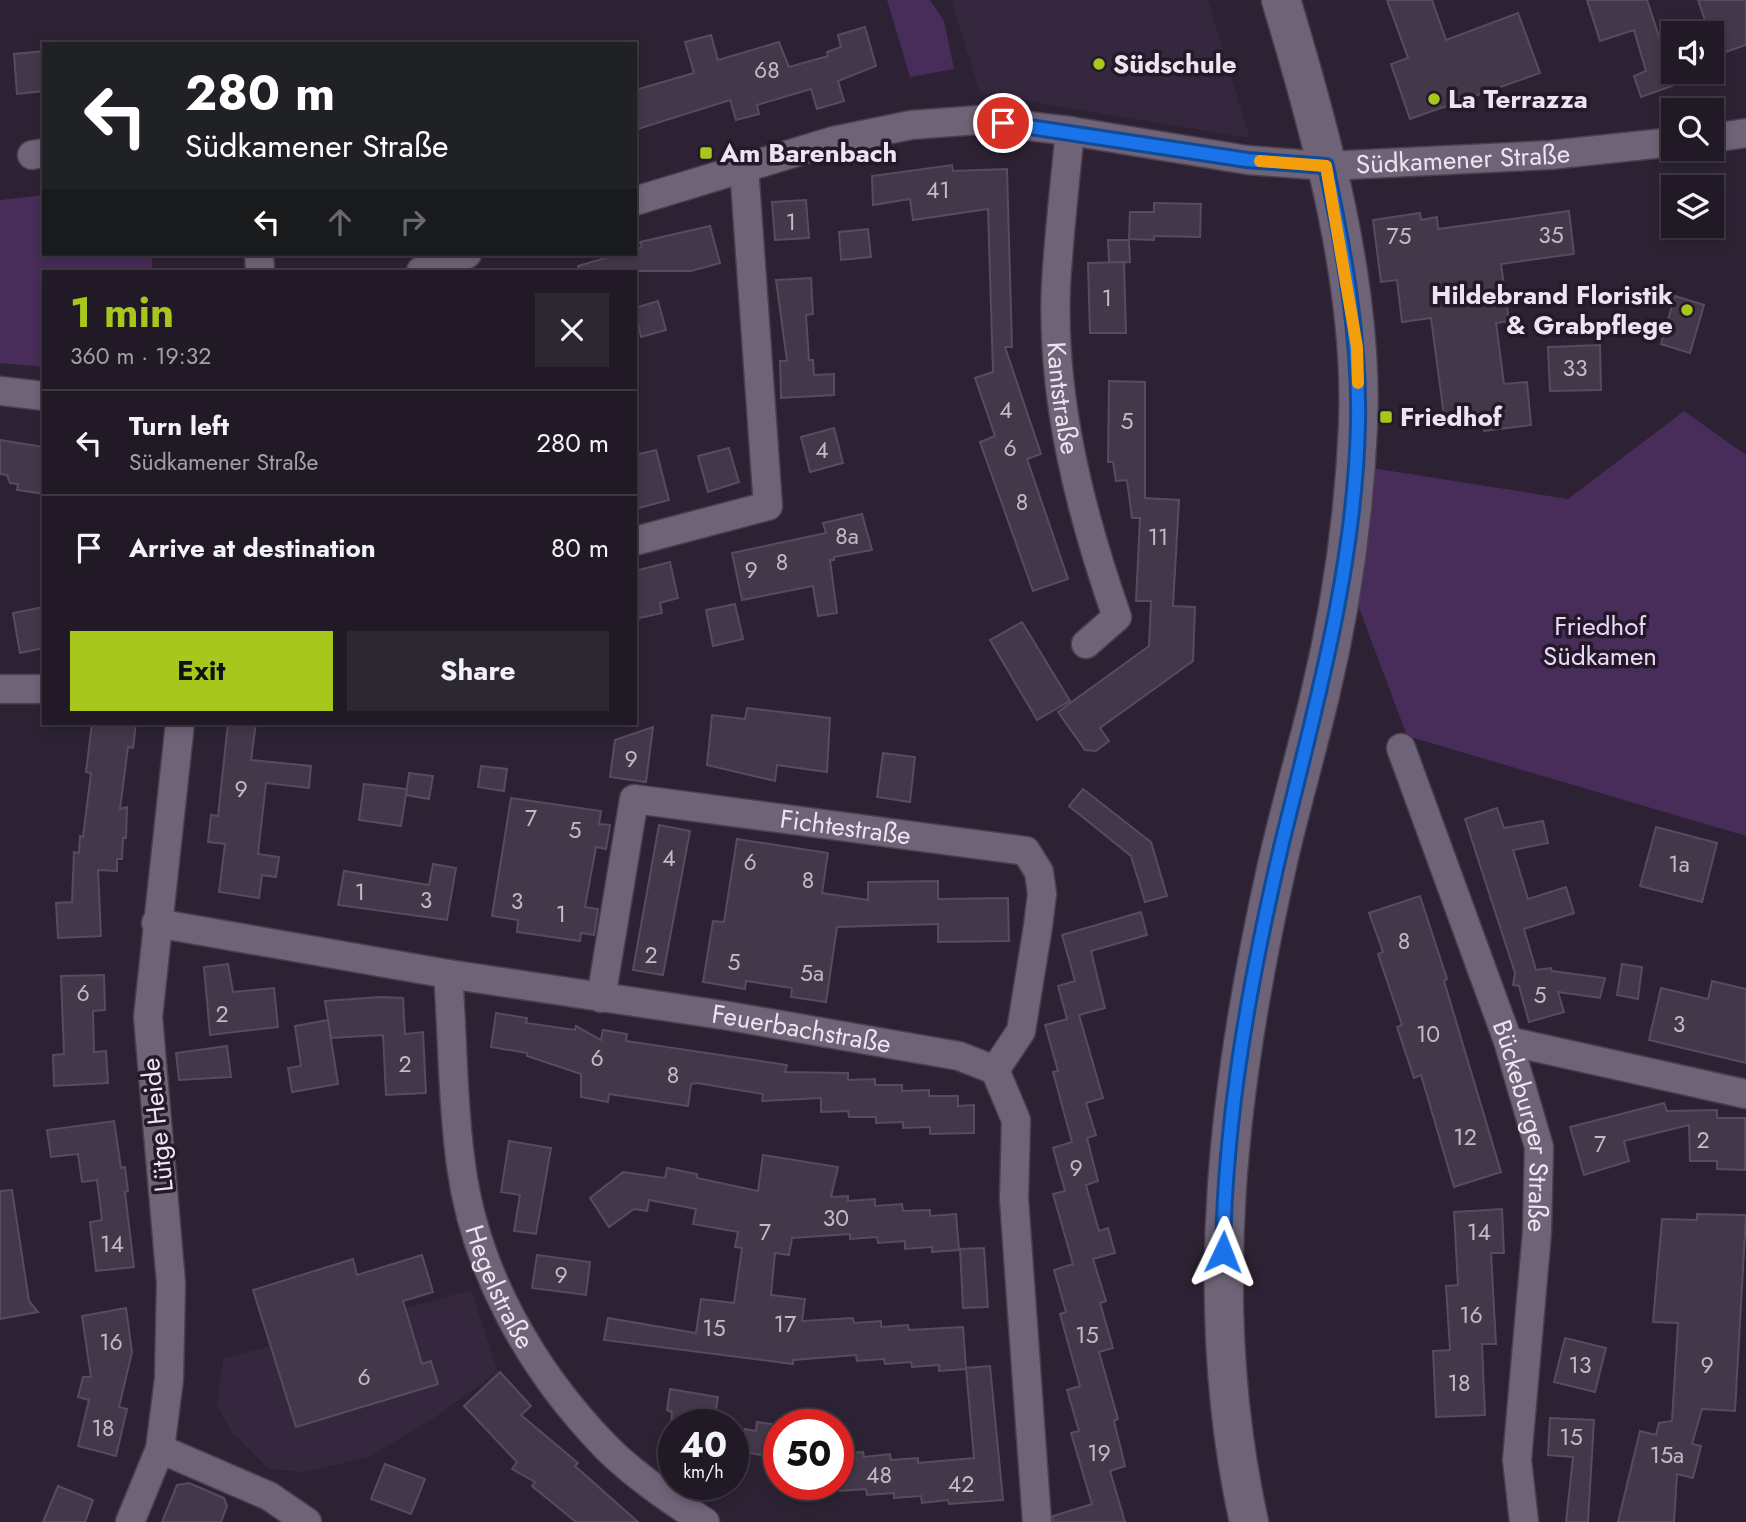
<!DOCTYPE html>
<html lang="en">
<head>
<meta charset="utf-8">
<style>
	body { margin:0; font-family:Jost,sans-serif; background:#2d2732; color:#f1f3f6; height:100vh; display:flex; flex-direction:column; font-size:26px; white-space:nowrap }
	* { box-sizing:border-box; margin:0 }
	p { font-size:23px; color:#a2a1a7 }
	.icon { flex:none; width:38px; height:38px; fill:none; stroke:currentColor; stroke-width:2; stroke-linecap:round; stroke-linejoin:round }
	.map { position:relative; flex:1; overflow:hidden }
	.side { position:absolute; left:42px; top:270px; width:595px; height:455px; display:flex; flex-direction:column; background:#211a26; border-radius:0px; box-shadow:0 4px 10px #0003,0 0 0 2px #3e3843 }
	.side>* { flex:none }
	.hud { position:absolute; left:42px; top:42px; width:595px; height:214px; border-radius:0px; box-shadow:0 4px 10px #0003,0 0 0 2px #3e3843; background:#202124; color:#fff; overflow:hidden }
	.tools { position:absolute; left:1661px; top:21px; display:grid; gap:14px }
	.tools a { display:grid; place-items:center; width:63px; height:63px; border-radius:0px; background:#211a26; box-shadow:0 4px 10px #0003,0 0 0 2px #3e3843; font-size:35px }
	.speed { position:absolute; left:658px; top:1409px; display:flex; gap:14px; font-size:35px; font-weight:700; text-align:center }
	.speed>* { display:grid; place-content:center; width:91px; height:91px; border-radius:50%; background:#211a26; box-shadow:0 4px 10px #0003,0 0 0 2px #3e3843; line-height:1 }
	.speed small { font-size:18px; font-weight:400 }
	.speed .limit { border:10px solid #d22; background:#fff; color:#111 }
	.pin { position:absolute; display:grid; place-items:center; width:60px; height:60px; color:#fff; margin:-30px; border:4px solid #fff; border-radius:50%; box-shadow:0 2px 7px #0007 }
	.me { position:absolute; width:77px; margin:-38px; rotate:2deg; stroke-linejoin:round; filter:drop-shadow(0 0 5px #0008) }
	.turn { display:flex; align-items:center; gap:24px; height:147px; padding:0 28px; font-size:32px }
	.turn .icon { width:91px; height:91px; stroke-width:2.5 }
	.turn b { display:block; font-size:49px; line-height:60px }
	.lanes { display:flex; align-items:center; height:66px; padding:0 28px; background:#0003; justify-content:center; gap:35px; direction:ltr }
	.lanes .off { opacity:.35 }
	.round { display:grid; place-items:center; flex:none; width:74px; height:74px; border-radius:0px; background:#2d2732 }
	.headline { display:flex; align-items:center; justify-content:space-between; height:119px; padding:0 28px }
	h1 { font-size:42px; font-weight:700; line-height:52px; color:#a8c71c }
	.action { display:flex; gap:14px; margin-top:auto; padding:14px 28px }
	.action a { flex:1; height:80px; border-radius:0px; background:#a8c71c; color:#111; font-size:28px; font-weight:700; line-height:80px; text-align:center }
	.action a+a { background:#2d2732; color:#f1f3f6 }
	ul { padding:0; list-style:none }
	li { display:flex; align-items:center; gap:21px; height:105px; padding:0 28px; border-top:2px solid #3e3843 }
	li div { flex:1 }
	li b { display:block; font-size:26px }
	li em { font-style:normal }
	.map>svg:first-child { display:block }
</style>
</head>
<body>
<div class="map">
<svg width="1746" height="1522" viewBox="0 0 1746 1522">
	<rect width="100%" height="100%" fill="#2c2233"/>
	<g fill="#35273e">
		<path d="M951 0H1208L1250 138 980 93Z"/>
		<path d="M471 1290 498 1372 437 1416 369 1457 304 1472 269 1469 232 1433 217 1405 223 1359Z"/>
	</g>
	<g fill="#482c59">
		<path d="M887 0H930L944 21 954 69 910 77Z"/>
		<path d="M44 195V254H151L153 271H44V367L0 363V200Z"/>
		<path d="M1684 411 1746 455V836L1407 736 1356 600 1372 468 1568 499Z"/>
	</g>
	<g fill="#43384a" stroke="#574c5f" stroke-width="2">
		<path d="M1387 0H1432L1446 40 1518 13 1540 73 1410 119 1391 64 1408 58Z"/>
		<path d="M1587 0H1647L1675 85 1641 97 1634 76 1646 71 1634 30 1600 41Z"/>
		<path d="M1698 0H1746V45L1717 55Z"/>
		<path d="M865 27 876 66 838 81 844 101 817 109 811 89 757 105 759 114 736 120 730 100 635 130V90L694 73 685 42 711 35 718 60 779 42 789 67 828 56 827 52 841 47 838 35Z"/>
		<path d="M44 51V91L17 94 14 54Z"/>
		<path d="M952 165 953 171 1007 169 1012 347H1005L1041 454 1027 459 1068 579 1033 591 980 442 995 436 975 378 993 372 988 209 913 220 910 199 873 205 872 176Z"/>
		<path d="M806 200 809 238 775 240 772 202Z"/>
		<path d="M1154 203 1201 204 1200 237 1154 236V240L1129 239 1130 212H1154Z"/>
		<path d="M1569 211 1574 254 1501 264 1509 321 1496 323 1504 384 1527 382 1531 425 1484 431 1482 412 1444 416 1431 318 1402 322 1397 280 1381 282 1373 220 1420 213 1421 220 1437 217 1438 229Z"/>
		<path d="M710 226 720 263 691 271H579L578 266 619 254H635V249L642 247 640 242Z"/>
		<path d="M868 229 871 257 841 260 839 232Z"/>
		<path d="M1108 240H1129L1130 262 1109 263Z"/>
		<path d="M1124 262 1126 333H1090L1088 263Z"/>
		<path d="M811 278 813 314 806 315 809 360H813L814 375 834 374V395L781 398 780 361H787L776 280Z"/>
		<path d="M1675 296 1704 305 1690 353 1661 344Z"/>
		<path d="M658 301 666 330 641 337 635 308Z"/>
		<path d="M1600 345 1601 390 1550 391 1548 347Z"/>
		<path d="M1109 381 1145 382V498L1179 500 1173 606 1195 607 1193 661 1100 728 1109 741 1096 751 1085 750 1058 712 1149 646 1151 601H1136L1140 518H1132L1127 480 1116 481 1113 462H1108Z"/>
		<path d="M834 428 843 463 810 472 801 437Z"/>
		<path d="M0 440 44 447V494L17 490 18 484 10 483 7 475 0 474Z"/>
		<path d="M729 448 739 482 708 492 698 456Z"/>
		<path d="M656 450 669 500 635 509V455Z"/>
		<path d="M862 514 872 550 834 557V560H830L837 613 818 616 813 586 742 600 732 553 826 533 823 523Z"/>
		<path d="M670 562 678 598 660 603 662 613 635 619V571Z"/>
		<path d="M735 604 743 639 713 646 706 610Z"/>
		<path d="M44 607V648L20 653 13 613Z"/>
		<path d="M1022 622 1070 701 1037 720 990 640Z"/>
		<path d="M747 708 830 718 827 772 777 765 775 781 707 765 712 715 745 719Z"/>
		<path d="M92 723H136L133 748 128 747 120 809 127 807 126 838H123L122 859H117V871L98 870 101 936 58 938 56 903 72 902 74 852 79 853 80 836 83 837 91 773 86 772Z"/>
		<path d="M228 723H256L251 760 311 766 309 788 266 783 258 854 279 857 276 877 262 875 259 898 219 892 225 844 208 842 211 815 218 816Z"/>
		<path d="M653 727 646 782 610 777 615 740Z"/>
		<path d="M883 753 915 757 910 802 877 797Z"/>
		<path d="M481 766 507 769 504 791 478 787Z"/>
		<path d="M409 773 433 776 429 799 406 795Z"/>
		<path d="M364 784 407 789 401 826 359 820Z"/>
		<path d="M1083 789 1151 842 1167 896 1145 902 1131 856 1069 806Z"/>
		<path d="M511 798 601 811 599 824 610 825 606 849 596 847 585 907 598 909 594 935 581 933 580 941 517 932 518 920 492 916Z"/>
		<path d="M1497 808 1504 828 1543 821 1548 843 1513 850 1528 899 1566 887 1574 913 1524 929 1536 970 1551 968 1552 971 1605 978 1600 998 1558 992 1564 1012 1529 1022 1519 986 1513 985 1515 973 1465 819Z"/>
		<path d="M659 825 690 831 663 975 633 970Z"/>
		<path d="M1656 827 1717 843 1702 902 1640 886Z"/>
		<path d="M737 839 828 853 822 893 868 900V882L938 881V899L1008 898 1009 941 938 942V924L837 927 826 1002 791 997 792 988 746 981 745 989 703 982 713 921 724 922Z"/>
		<path d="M433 864 456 868 447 920 338 905 344 871 429 885Z"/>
		<path d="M1420 896 1447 979 1444 981 1501 1172 1454 1187 1421 1075 1414 1078 1397 1027 1402 1025 1378 954 1383 952 1369 913Z"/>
		<path d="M1141 912 1147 935 1091 951 1105 1008 1079 1015 1103 1098 1086 1103 1096 1135 1087 1138 1098 1181 1086 1185 1099 1231 1108 1228 1115 1253 1093 1259 1106 1301 1100 1303 1113 1348 1099 1352 1118 1419 1114 1421 1125 1466 1110 1471 1125 1522H1053V1516L1092 1504 1071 1433 1079 1431 1067 1390 1080 1386 1060 1314 1066 1312 1054 1270 1073 1264 1053 1194 1065 1191 1053 1148 1072 1142 1053 1072 1058 1071 1045 1025 1067 1019 1058 986 1075 981 1062 935Z"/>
		<path d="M228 964 233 992 274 988 278 1027 210 1035 204 967Z"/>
		<path d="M1622 964 1642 967 1638 999 1617 995Z"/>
		<path d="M104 975 105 1010 93 1011 94 1052 106 1051 108 1083 54 1086 53 1055 64 1054 61 976Z"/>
		<path d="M1712 981 1746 989V1063L1649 1040 1661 988 1708 999Z"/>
		<path d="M380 997 403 998 405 1034 423 1032 426 1093 386 1095 383 1035 331 1038 325 1001Z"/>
		<path d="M496 1013 527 1018 526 1023 575 1030 576 1026 601 1040 603 1030 627 1034 626 1041 787 1065 785 1072 848 1073V1080L875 1079V1085H902V1091L929 1090V1096H958V1106L974 1105V1133L930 1134V1127L903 1128V1122L876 1123V1117H849L848 1111 821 1112V1098L762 1101 763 1094 697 1083 691 1084 688 1106 609 1094 608 1102 581 1097V1074L527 1056V1053L491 1047Z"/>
		<path d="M328 1020 338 1084 292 1092 288 1068 301 1066 295 1026Z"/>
		<path d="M227 1046 231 1077 179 1080 176 1053Z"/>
		<path d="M1664 1103 1667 1111 1717 1110V1118H1745V1170L1717 1169V1161H1690L1689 1125 1624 1141 1629 1161 1584 1175 1570 1127Z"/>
		<path d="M114 1121 121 1168 125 1167 128 1191 125 1192 134 1267 96 1271 90 1222 102 1220 97 1180 82 1182 78 1154 51 1157 47 1130Z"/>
		<path d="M509 1141 551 1148 536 1234 514 1231 520 1195 501 1192Z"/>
		<path d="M763 1155 838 1167 831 1197 848 1196V1201L875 1199V1206L902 1204 903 1211 930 1210V1216L956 1214 959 1250 932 1252V1247L905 1249V1241L878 1243 877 1237 850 1239V1234L792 1238 789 1255 775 1253 771 1295 805 1299 802 1321 853 1318 854 1323 881 1321V1327L908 1325 909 1330 963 1327 966 1369 939 1371V1365L912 1367 911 1362 885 1364 884 1359 857 1361 856 1355 793 1360V1364L604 1340 608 1318 696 1333 701 1299 734 1303 742 1248 735 1247 738 1232 693 1224 696 1209 649 1200 647 1211 634 1209 609 1227 590 1198 623 1172 665 1178 667 1168 697 1174V1178L758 1191Z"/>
		<path d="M12 1190 29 1301 38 1312 0 1319V1191Z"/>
		<path d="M1502 1209 1504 1253H1491L1496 1344H1482L1485 1415 1436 1417 1433 1351 1450 1350 1446 1286 1458 1285 1454 1212Z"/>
		<path d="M1697 1214 1746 1215 1735 1411 1702 1409 1692 1444 1701 1446 1693 1478 1677 1474 1674 1522H1618L1640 1431 1656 1435 1659 1423 1672 1421 1678 1323 1653 1322 1662 1219 1697 1220Z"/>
		<path d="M984 1248 988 1307 963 1308 960 1249Z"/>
		<path d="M422 1255 433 1292 403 1301 422 1364 431 1361 438 1384 296 1427 253 1290 353 1259 357 1275Z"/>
		<path d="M537 1255 590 1262 586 1295 532 1288Z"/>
		<path d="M126 1308 132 1352 119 1407 127 1409 116 1456 78 1446 89 1400 78 1397 83 1377H91L82 1316Z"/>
		<path d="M1565 1338 1606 1348 1595 1392 1554 1382Z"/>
		<path d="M990 1366 1003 1500 949 1504 948 1500 922 1503 921 1496 894 1498V1493L867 1495 866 1489 838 1491V1454L863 1452 864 1457 890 1454 891 1460 918 1458V1463L974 1458 966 1368Z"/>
		<path d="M500 1372 531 1406 521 1415 578 1463 575 1466 638 1522H576L532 1486 535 1482 512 1469 517 1462 464 1406Z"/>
		<path d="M670 1389 718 1397 714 1424H671L672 1412 667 1410Z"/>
		<path d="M1550 1418 1594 1420 1588 1522H1566L1573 1457 1548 1455Z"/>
		<path d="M757 1422 779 1425V1459L741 1451 745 1429 756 1431Z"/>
		<path d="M385 1464 425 1479 411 1514 371 1499Z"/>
		<path d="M189 1483 224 1498 227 1506 221 1522H162L177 1485Z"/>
		<path d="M58 1486 93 1500 85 1522H43Z"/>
	</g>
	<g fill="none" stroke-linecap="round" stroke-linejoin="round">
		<g stroke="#493f4e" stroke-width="31">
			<g id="minor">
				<path id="s1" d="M1070 131C1065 182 1059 233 1056 285 1051 398 1080 511 1117 617L1086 644"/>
				<path d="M1712 138 1746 133"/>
				<path d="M32 155 44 153"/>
				<path id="s2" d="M635 201 833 141 911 125 978 120 1070 131 1247 160 1326 166 1550 155 1673 142"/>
				<path d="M259 254 260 271"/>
				<path d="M421 271 467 254"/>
				<path d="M0 391 44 396"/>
				<path d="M635 541 768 506 744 167"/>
				<path d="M0 689H44"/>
				<path id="s3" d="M1401 748 1508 1041 1539 1147 1537 1232 1517 1460 1524 1522"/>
				<path id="s4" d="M156 923 448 974 729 1016 959 1056 995 1070 1016 1120 1014 1199 1037 1522"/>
				<path id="s5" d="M448 974C453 1038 452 1102 461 1165 475 1271 531 1369 604 1445 633 1475 670 1500 705 1522"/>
				<path id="s6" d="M601 998 634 799 1026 851 1039 872 1042 894 1038 926 1021 1031 995 1070"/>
				<path d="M1508 1041 1746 1094"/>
				<path d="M160 1449 269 1496 307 1522"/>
				<path d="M130 1522 160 1449 169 1379 171 1283 148 1017 180 723"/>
			</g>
		</g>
		<g stroke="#493f4e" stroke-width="41">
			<path id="secondary" d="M1249 1522C1200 1301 1229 1078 1278 861 1291 805 1307 750 1320 695 1341 608 1354 516 1358 426 1364 287 1321 132 1281 0"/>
		</g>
		<use href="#minor" stroke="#6f6377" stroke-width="28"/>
		<use href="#secondary" stroke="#6f6377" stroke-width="38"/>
	</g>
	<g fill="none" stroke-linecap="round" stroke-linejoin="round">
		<g stroke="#114b97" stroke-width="18">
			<path id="route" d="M1003 123 1247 160 1326 166C1344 251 1360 337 1358 424 1355 568 1315 708 1281 847 1250 980 1225 1115 1223 1252"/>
		</g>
		<use href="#route" stroke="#1a73e8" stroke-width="12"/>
		<path stroke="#f59e0b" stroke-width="12" d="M1260 161 1326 166 1357 347 1358 383"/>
	</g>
	<g fill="#a8c71c" stroke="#231929" stroke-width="2.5">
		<circle cx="1099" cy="64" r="7"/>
		<circle cx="1434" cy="99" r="7"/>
		<rect x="699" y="146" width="14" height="14" rx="3.5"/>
		<circle cx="1687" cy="310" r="7"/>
		<rect x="1379" y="410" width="14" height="14" rx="3.5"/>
	</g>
	<g text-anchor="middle" stroke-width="7" stroke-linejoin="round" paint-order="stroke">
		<g font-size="23" fill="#c2bac7">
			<text x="767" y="78">68</text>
			<text x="938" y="198">41</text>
			<text x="791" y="230">1</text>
			<text x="1551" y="243">35</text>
			<text x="1399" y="244">75</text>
			<text x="1107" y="306">1</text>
			<text x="1575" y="376">33</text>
			<text x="1006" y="418">4</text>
			<text x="1127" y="429">5</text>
			<text x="1010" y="456">6</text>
			<text x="822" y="458">4</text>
			<text x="1022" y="510">8</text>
			<text x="847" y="544">8a</text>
			<text x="1158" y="545">11</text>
			<text x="782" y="570">8</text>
			<text x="751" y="578">9</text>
			<text x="631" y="767">9</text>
			<text x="241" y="797">9</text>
			<text x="531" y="826">7</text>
			<text x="575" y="838">5</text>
			<text x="669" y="866">4</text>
			<text x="750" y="870">6</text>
			<text x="1679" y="872">1a</text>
			<text x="808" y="888">8</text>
			<text x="360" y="900">1</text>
			<text x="426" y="908">3</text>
			<text x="517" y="909">3</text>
			<text x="561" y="922">1</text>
			<text x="1404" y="949">8</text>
			<text x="651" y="963">2</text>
			<text x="734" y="970">5</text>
			<text x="812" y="981">5a</text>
			<text x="83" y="1001">6</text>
			<text x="1540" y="1003">5</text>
			<text x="222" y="1022">2</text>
			<text x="1679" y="1032">3</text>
			<text x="1428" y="1042">10</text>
			<text x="597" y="1066">6</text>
			<text x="405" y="1072">2</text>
			<text x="673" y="1083">8</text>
			<text x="1465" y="1145">12</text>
			<text x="1703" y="1148">2</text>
			<text x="1600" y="1152">7</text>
			<text x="1076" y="1176">9</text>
			<text x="836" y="1226">30</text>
			<text x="765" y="1240">7</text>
			<text x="1479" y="1240">14</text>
			<text x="112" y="1252">14</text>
			<text x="561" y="1283">9</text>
			<text x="1471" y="1323">16</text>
			<text x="785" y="1332">17</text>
			<text x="714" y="1336">15</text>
			<text x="1087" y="1343">15</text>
			<text x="111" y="1350">16</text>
			<text x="1580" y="1373">13</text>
			<text x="1707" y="1373">9</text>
			<text x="364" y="1385">6</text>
			<text x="1459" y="1391">18</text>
			<text x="103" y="1436">18</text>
			<text x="1571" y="1445">15</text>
			<text x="1099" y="1461">19</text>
			<text x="1667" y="1463">15a</text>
			<text x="879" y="1483">48</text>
			<text x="961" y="1492">42</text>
		</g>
		<g font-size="26" font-weight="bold" fill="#ece5f1" stroke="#231929" text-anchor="start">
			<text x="1113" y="73">Südschule</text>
			<text x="1448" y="108">La Terrazza</text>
			<text x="720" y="162">Am Barenbach</text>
			<text x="1673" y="304" text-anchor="end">Hildebrand Floristik<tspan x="1673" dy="30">&amp; Grabpflege</tspan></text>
			<text x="1400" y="426">Friedhof</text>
		</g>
		<g font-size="26" fill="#ece5f1" stroke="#231929">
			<text dy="9" stroke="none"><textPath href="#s2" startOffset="842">Südkamener Straße</textPath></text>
			<text dy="9" stroke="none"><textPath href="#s1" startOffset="268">Kantstraße</textPath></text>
			<text dy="9" stroke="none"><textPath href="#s6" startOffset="415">Fichtestraße</textPath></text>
			<text dy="9" stroke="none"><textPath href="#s4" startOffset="654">Feuerbachstraße</textPath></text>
			<text transform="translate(157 1125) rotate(-96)" y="9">Lütge Heide</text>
			<text dy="9" stroke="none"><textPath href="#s3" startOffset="399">Bückeburger Straße</textPath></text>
			<text dy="9" stroke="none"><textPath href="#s5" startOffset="320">Hegelstraße</textPath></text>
		</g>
		<g font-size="26" fill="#ecd7f9" stroke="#231929">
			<text x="1600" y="635">Friedhof<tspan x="1600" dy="30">Südkamen</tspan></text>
		</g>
	</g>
</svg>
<div class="tools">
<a><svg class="icon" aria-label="sound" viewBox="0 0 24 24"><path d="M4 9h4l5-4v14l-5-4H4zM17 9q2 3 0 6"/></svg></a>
<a><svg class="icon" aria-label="search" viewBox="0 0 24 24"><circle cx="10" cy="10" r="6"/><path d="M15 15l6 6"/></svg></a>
<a><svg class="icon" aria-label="layers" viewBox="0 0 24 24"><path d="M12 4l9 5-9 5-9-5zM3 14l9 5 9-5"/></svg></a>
</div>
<div class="speed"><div>40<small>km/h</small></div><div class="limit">50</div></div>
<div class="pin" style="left:1003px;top:123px;background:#d93025"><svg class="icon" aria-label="arrive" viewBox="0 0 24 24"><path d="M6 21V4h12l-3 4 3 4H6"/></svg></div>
<svg class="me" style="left:1223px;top:1252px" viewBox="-20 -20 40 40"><path d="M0-17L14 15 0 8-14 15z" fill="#1a73e8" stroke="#fff" stroke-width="4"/></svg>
<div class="hud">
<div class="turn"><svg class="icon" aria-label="left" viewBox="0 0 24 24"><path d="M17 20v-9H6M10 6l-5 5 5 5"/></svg><div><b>280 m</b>Südkamener Straße</div></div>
<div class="lanes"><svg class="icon" aria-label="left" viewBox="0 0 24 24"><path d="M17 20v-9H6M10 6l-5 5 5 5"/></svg><svg class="icon off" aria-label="ahead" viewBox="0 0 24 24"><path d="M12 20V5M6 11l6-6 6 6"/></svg><svg class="icon off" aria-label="right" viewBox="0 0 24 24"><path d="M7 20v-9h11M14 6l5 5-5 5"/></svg></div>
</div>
<section class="side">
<div class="headline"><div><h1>1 min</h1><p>360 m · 19:32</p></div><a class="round"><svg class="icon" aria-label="close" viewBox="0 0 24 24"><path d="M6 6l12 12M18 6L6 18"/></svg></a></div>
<ul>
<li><svg class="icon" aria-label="left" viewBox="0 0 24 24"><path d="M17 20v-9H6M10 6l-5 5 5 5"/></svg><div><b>Turn left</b><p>Südkamener Straße</p></div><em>280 m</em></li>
<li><svg class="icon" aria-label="arrive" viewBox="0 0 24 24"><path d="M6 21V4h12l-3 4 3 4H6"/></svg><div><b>Arrive at destination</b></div><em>80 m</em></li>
</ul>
<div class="action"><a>Exit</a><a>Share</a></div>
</section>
</div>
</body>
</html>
